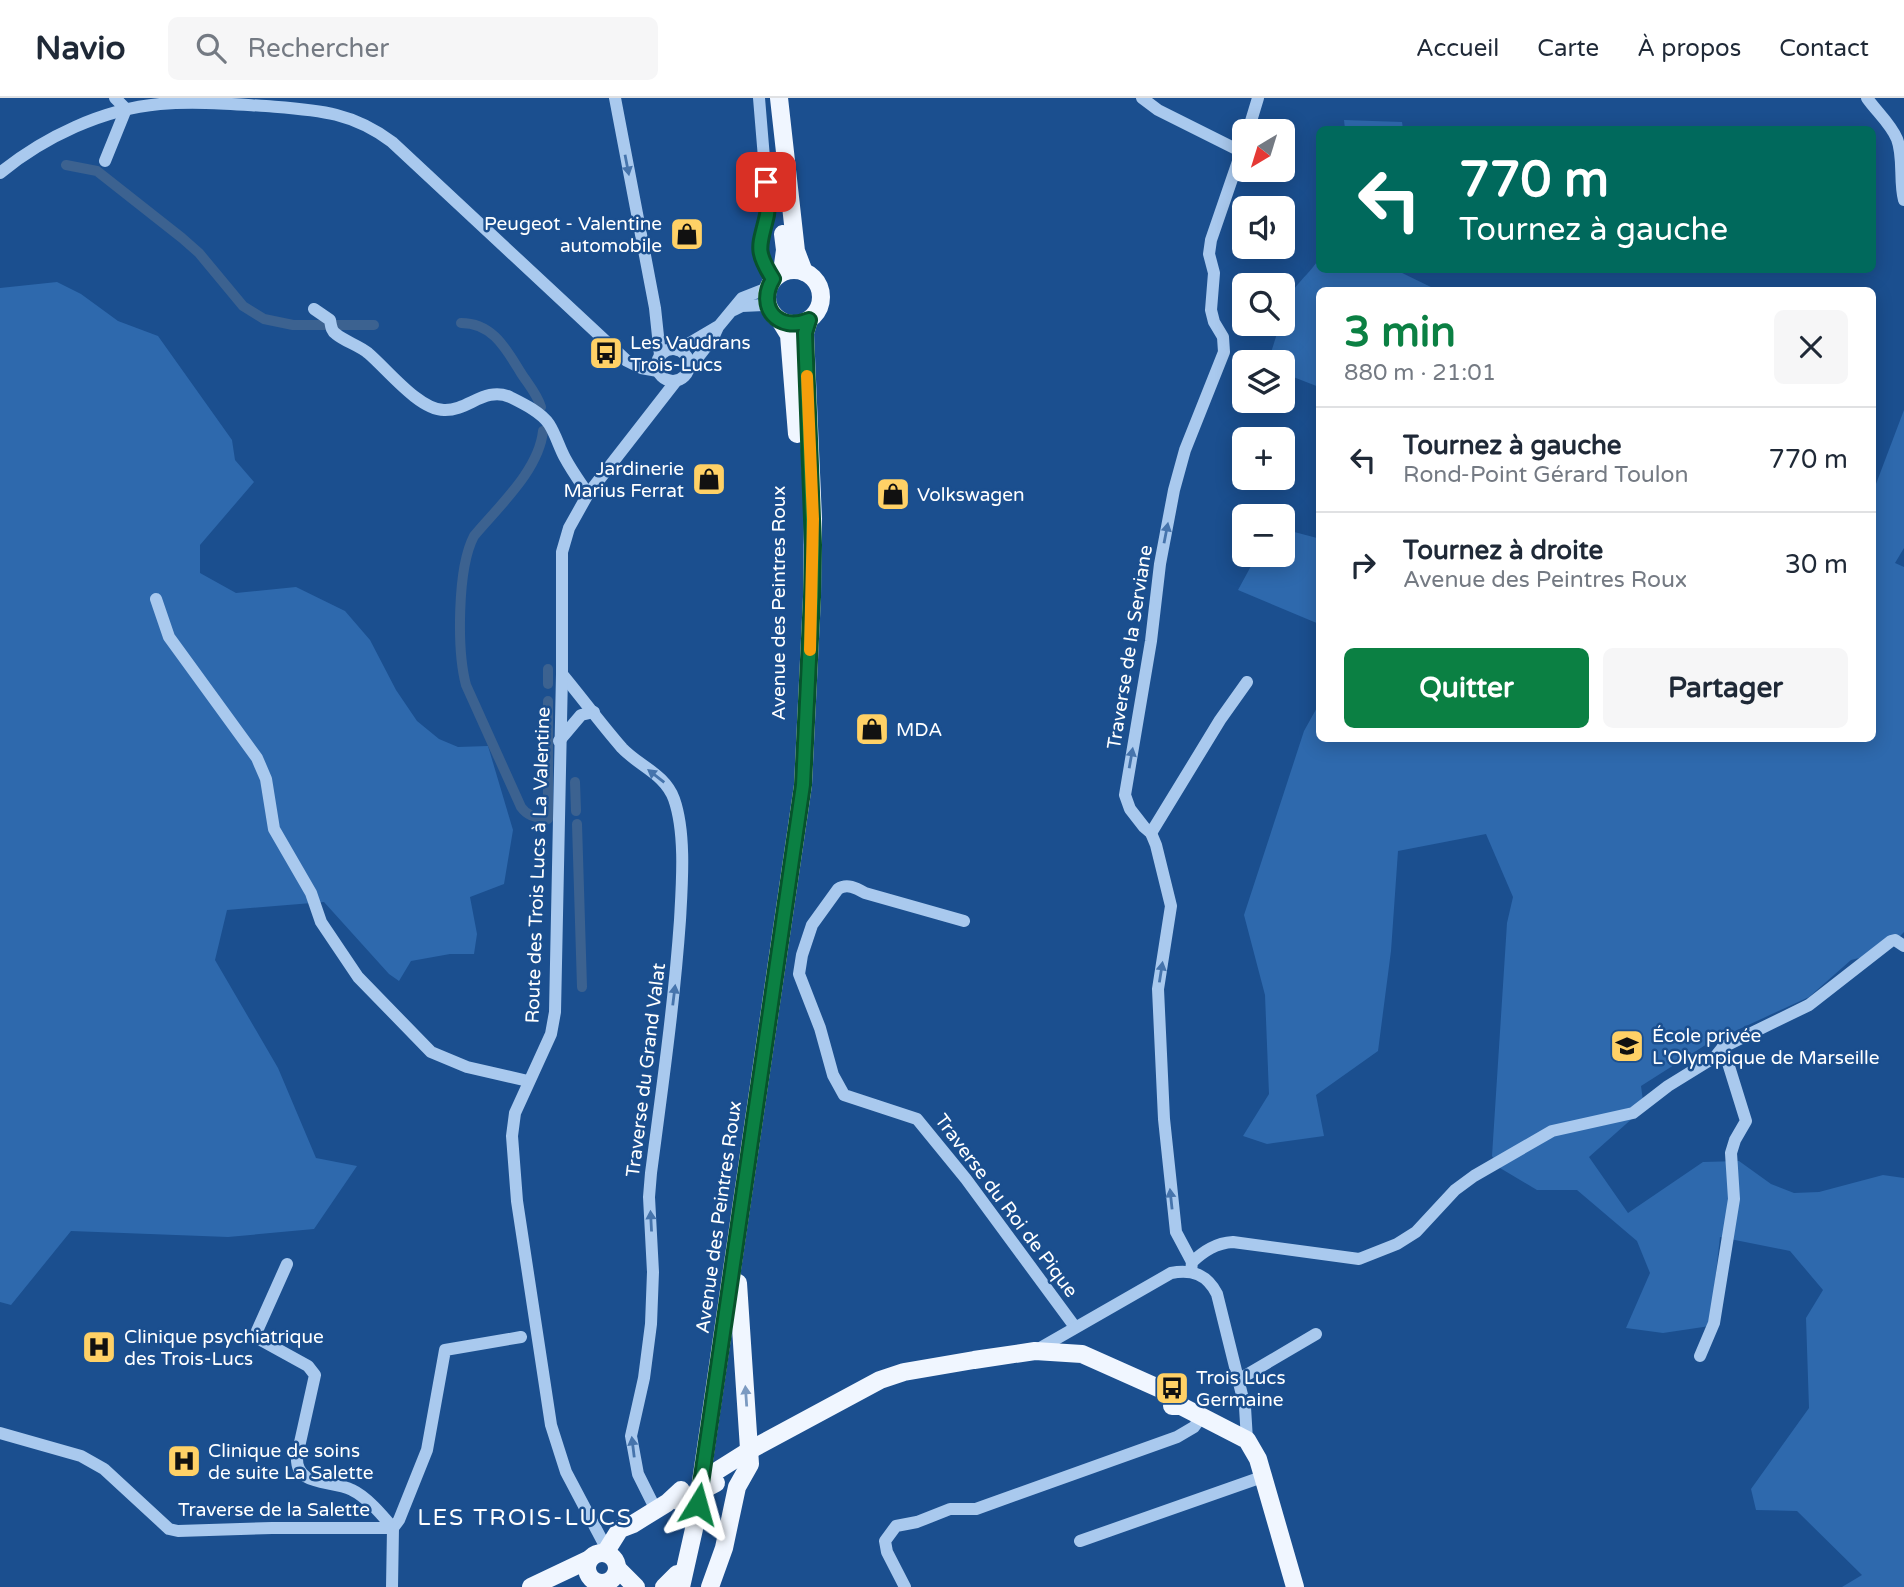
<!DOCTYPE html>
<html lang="fr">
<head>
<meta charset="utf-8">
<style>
	body { margin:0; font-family:"Varela Round",sans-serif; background:#f6f6f7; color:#1f2937; height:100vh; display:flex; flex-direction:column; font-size:26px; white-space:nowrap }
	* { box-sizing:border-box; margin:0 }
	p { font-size:23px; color:#747a83 }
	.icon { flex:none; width:38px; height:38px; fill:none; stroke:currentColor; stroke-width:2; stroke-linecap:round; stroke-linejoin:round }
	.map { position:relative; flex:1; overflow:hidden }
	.side { position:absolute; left:1316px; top:189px; width:560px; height:455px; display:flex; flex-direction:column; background:#fff; border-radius:10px; box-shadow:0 4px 18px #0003 }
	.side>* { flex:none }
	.guide { position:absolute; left:1316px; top:28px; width:560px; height:147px; border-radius:10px; box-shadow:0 4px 18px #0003; background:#00695c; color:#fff; overflow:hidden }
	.needle { width:46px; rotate:218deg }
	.tools { position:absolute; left:1232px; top:21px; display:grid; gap:14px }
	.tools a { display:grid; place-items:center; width:63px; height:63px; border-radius:10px; background:#fff; box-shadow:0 4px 18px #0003; font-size:35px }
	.pin { position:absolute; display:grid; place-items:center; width:60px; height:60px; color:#fff; margin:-30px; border-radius:14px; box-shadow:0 4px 10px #0006 }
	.me { position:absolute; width:77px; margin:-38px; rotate:8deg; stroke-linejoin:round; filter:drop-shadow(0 0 5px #0008) }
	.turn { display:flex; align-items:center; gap:24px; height:147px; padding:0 28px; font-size:32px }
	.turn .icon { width:91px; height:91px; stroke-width:2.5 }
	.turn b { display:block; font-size:49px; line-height:60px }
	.round { display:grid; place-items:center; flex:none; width:74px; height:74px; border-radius:10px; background:#f6f6f7 }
	.summary { display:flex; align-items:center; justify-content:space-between; height:119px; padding:0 28px }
	h1 { font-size:42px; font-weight:800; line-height:52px; color:#0b8043 }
	.button { display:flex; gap:14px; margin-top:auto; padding:14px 28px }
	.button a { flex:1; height:80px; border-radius:10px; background:#0b8043; color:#fff; font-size:28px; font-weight:800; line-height:80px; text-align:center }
	.button a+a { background:#f6f6f7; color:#1f2937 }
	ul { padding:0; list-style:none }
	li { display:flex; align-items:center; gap:21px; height:105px; padding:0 28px; border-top:2px solid #e0e1e3 }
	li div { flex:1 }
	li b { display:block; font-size:26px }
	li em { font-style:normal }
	header { display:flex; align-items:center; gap:42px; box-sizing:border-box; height:98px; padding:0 35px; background:#fff; border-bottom:2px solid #e0e1e3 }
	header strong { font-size:33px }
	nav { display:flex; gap:38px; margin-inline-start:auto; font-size:24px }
	.search { width:490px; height:63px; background:#f6f6f7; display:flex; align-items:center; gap:18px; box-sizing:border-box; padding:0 24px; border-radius:10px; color:#747a83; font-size:26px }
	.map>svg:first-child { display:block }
</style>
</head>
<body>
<header>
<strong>Navio</strong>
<div class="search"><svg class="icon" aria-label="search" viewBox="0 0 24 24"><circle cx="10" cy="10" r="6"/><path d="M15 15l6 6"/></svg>Rechercher</div>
<nav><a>Accueil</a><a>Carte</a><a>À propos</a><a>Contact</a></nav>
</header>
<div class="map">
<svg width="1904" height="1489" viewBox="0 0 1904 1489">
	<rect width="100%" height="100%" fill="#1b4f8f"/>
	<g fill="#2e69ad">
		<path d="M1344 22 1402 24 1403 31H1345Z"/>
		<path d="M1319 161 1320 172H1396L1437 192H1320L1319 289 1283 275V264H1268L1280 226H1283C1283 192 1303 185 1319 161Z"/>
		<path d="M57 184 81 196 118 223 158 238 232 342 235 362 254 384 200 447V475L236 495 296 489 345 513 370 542 396 592 417 623 439 641 458 649 488 648 513 732 504 786 470 799 477 836 474 856H450L411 863 399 883 389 876 324 804 227 812 215 862 278 970 316 1060 357 1068 314 1131 228 1139 71 1133 11 1207 0 1204V190Z"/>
		<path d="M1904 312V450L1895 465 1904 469V834L1898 840 1867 858 1851 862 1809 899 1707 946 1641 988 1644 1010 1589 1059 1628 1115 1703 1064 1739 1063 1771 1086 1794 1095 1819 1094 1883 1077 1904 1080V1489H1842L1862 1477 1797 1413 1756 1412 1751 1391 1809 1310 1806 1220 1823 1192 1790 1153 1720 1139 1710 1228 1663 1235 1626 1230 1650 1175 1637 1143 1577 1092H1537L1500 1070 1492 1058 1507 825 1513 799 1486 736 1398 753 1391 853 1378 953 1316 997 1324 1038 1267 1046 1243 1038 1269 996 1265 897 1244 817 1304 633 1319 606 1320 640H1872L1873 388 1876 386Z"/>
		<path d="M1283 431 1317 440 1319 438V526L1238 492 1257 457H1283Z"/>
	</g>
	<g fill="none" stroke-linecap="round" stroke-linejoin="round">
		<g stroke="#3c6290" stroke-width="10">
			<path d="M66 67 97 73 182 140 199 155 243 208 264 221 293 227H374"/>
			<path d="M461 225C493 225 506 251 521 275 528 286 537 296 541 309"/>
			<path d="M543 333C539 372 499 408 474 438 457 470 457 553 466 587L521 709C528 719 536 719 548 721V603"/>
			<path d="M548 571V586"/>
			<path d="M575 684 576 713"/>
			<path d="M577 726 582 889"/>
		</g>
		<g stroke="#a9c9ee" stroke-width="12">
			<path d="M615 0 655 210 660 257"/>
			<path d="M759 0 768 108 760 147 761 159 773 181"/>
			<path d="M1142 0 1158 12 1242 54"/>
			<path d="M1867 0C1876 13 1891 26 1897 41 1904 59 1899 83 1904 102"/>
			<path d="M1248 33 1258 0"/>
			<path d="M105 63 126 11 115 0"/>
			<path d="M0 75C44 39 103 11 160 6 195 3 231 6 266 8 316 12 351 13 392 44L627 263 641 270 658 273"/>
			<path d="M314 211 330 222C331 227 331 233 336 236 346 244 358 247 368 255 387 271 419 312 444 312 468 313 485 288 510 299 522 305 541 314 549 326 556 337 559 349 565 360 572 373 580 384 588 396"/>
			<path d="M734 212 742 208 767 207"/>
			<circle cx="673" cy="267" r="16"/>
			<path d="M678 252 717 229"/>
			<path d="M688 272 713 240 718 229 742 200 768 190"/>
			<path d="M156 501 169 539 257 660 266 681 274 731 311 795 321 824 358 879 431 954 467 969 528 983"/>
			<path d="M562 576C582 600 601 626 622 650 639 668 665 676 674 701 686 735 682 786 680 822 674 907 662 991 651 1075L649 1099 653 1174 651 1226 644 1280 631 1338 638 1376 656 1412"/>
			<path d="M559 643 581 617 594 614"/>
			<path d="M1151 735 1220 622 1247 584"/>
			<path d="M964 823 865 795C856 790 847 785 838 791L812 827 802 857 799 876 820 930 833 977 844 997 917 1021 966 1081 1075 1229"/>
			<path d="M1192 1164 1176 1134 1164 1021 1158 891 1171 808 1156 747 1151 735 1144 729 1130 711 1125 697 1151 543 1160 466 1174 392 1185 352 1224 254 1223 239 1214 224 1211 212 1214 175 1209 156 1211 142 1244 46"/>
			<path d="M287 1166 257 1233 259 1241 308 1268 315 1277 297 1358C295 1390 331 1381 352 1392 367 1399 382 1417 393 1430L399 1422 427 1352 445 1252 521 1239"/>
			<path d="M1191 1174 1192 1164C1204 1153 1216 1145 1233 1144L1359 1161 1397 1146 1416 1134 1455 1092 1474 1078 1552 1033 1633 1015 1668 988 1715 959 1723 949 1809 907 1891 843 1895 842 1904 848"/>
			<path d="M1035 1253 1171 1175C1192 1171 1207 1176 1217 1196L1245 1309 1247 1342"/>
			<path d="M1700 1258 1714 1225 1734 1101 1731 1055 1735 1042 1746 1023 1723 949"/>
			<path d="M1238 1282 1316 1236"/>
			<path d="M0 1335 81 1358 104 1371 169 1431 178 1433 272 1430H393L392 1489"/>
			<path d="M1080 1443 1262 1379"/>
			<path d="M603 1455 604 1446 566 1374 551 1327 517 1103 512 1038 515 1015 551 936 555 914 562 576V454L569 430 588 396 676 283"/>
			<path d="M905 1489 887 1454 885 1443 896 1428 917 1424 950 1411H976L1177 1339 1194 1329 1202 1318"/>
		</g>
		<g stroke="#f0f6ff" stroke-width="18">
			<path d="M779 0 796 153 804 174"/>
			<circle cx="794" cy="199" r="27"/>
			<path d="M782 174 785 152 783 136"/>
			<path d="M781 224 789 237 797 336"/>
			<path d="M1172 1308H1181L1247 1342 1258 1361 1295 1489"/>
			<path d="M715 1374 750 1352 880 1282 904 1274 974 1262 1035 1253 1082 1256 1174 1297 1181 1308"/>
			<path d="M605 1455 620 1431 633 1426 667 1405 681 1392"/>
			<circle cx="602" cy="1470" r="15"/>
			<path d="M617 1470 636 1489"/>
			<path d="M531 1489 590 1461"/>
			<path d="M664 1489 677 1476"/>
			<path d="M681 1489 694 1431 803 687 812 499 813 421 805 235 809 222"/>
			<path d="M710 1489 724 1450 737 1389 750 1366 738 1185"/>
		</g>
		<path stroke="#f0f6ff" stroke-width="18" d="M680 1404 716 1385"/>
	</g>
	<defs><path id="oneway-solid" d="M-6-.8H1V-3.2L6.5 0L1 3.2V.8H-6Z" transform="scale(1.75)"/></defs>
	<g fill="#4674ac">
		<use href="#oneway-solid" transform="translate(627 67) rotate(79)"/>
		<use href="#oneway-solid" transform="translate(1166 435) rotate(-79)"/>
		<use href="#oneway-solid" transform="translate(1131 660) rotate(-80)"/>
		<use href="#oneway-solid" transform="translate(656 678) rotate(-142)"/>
		<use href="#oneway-solid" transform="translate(1161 874) rotate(-81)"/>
		<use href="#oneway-solid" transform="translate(674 897) rotate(-83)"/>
		<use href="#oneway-solid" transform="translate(1171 1101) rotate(-96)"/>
		<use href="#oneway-solid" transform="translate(651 1123) rotate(-93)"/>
		<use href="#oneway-solid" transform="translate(633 1349) rotate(-97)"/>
	</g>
	<use fill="#7b9ac1" href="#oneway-solid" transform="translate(746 1298) rotate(-94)"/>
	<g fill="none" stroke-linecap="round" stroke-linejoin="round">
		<g stroke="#07532c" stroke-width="18">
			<path id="route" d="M698 1406 803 687 812 499 813 447 805 235 809 222C778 235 756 209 773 181 754 151 760 148 767 117 769 106 767 95 766 84"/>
		</g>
		<use href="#route" stroke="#0b8043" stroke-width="12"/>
		<path stroke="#f59e0b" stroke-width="12" d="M807 278 813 421 810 552"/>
	</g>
	<defs>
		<g id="shop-square" transform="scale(1.75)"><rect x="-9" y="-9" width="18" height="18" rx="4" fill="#ffd166" stroke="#1b4f8f"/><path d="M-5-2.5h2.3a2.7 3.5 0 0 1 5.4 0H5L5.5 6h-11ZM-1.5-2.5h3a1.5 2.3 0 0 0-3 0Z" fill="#111"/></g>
		<g id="bus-square" transform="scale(1.75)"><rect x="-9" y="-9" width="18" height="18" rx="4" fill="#ffd166" stroke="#1b4f8f"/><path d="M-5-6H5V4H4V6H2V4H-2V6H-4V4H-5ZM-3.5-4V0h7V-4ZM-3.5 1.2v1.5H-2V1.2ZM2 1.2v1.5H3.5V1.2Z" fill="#111"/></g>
		<g id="school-square" transform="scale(1.75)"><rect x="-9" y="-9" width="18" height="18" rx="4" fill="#ffd166" stroke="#1b4f8f"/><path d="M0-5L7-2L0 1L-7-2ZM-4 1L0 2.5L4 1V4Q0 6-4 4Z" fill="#111"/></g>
		<g id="hospital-square" transform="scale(1.75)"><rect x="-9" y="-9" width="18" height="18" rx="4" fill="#ffd166" stroke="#1b4f8f"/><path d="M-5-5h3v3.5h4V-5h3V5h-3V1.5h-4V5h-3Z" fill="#111"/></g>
	</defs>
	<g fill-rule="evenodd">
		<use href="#shop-square" x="687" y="136"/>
		<use href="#bus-square" x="606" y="255"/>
		<use href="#shop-square" x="709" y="381"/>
		<use href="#shop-square" x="893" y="396"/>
		<use href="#shop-square" x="872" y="631"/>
		<use href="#school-square" x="1627" y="948"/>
		<use href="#hospital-square" x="99" y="1249"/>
		<use href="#bus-square" x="1172" y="1290"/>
		<use href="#hospital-square" x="184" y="1363"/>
	</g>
	<g text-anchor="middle" stroke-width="5" stroke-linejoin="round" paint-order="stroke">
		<g font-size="19" fill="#fff" stroke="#1b4f8f" text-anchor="start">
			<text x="662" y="132" text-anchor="end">Peugeot - Valentine<tspan x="662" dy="22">automobile</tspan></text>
			<text x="630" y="251">Les Vaudrans<tspan x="630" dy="22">Trois-Lucs</tspan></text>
			<text x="684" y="377" text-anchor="end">Jardinerie<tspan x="684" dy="22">Marius Ferrat</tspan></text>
			<text x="917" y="403">Volkswagen</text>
			<text x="896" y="638">MDA</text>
			<text x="1652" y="944">École privée<tspan x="1652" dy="22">L'Olympique de Marseille</tspan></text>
			<text x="124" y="1245">Clinique psychiatrique<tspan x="124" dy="22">des Trois-Lucs</tspan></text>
			<text x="1196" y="1286">Trois Lucs<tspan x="1196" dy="22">Germaine</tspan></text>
			<text x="208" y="1359">Clinique de soins<tspan x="208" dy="22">de suite La Salette</tspan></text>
		</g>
		<g font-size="19" fill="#fff" stroke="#1b4f8f">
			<text transform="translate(778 505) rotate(-90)" y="7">Avenue des Peintres Roux</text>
			<text transform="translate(1129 549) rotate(-81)" y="7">Traverse de la Serviane</text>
			<text transform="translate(537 767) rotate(-88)" y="7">Route des Trois Lucs à La Valentine</text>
			<text transform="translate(645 972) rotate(-83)" y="7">Traverse du Grand Valat</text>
			<text transform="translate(1007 1107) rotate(53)" y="7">Traverse du Roi de Pique</text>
			<text transform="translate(718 1119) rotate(-82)" y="7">Avenue des Peintres Roux</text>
			<text x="274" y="1418">Traverse de la Salette</text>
		</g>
		<g font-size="23" letter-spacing="2" fill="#fff" stroke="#1b4f8f">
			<text x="525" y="1427">LES TROIS-LUCS</text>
		</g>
	</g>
</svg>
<div class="tools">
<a><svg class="needle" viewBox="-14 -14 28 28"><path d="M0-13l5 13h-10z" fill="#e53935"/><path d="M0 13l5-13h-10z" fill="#747a83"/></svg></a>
<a><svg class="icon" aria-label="sound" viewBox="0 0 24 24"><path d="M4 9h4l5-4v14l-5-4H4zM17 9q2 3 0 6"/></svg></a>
<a><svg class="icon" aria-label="search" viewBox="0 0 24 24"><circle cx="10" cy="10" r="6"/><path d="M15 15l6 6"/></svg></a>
<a><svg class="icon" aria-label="layers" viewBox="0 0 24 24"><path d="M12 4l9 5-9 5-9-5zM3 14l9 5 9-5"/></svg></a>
<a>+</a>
<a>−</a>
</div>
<div class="pin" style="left:766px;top:84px;background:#d93025"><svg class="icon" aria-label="arrive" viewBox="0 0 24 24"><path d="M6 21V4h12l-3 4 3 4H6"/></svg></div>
<svg class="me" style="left:698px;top:1406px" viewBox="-20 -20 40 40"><path d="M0-17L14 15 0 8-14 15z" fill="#0b8043" stroke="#fff" stroke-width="4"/></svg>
<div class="guide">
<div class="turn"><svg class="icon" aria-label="left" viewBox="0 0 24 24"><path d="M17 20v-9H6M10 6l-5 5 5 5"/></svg><div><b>770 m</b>Tournez à gauche</div></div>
</div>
<section class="side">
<div class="summary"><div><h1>3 min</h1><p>880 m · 21:01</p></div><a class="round"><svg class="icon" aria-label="close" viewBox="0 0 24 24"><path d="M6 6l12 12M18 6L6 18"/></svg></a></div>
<ul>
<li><svg class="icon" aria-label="left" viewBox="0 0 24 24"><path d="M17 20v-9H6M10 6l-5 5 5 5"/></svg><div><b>Tournez à gauche</b><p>Rond-Point Gérard Toulon</p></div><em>770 m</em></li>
<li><svg class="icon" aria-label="right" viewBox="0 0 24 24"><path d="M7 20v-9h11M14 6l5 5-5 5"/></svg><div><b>Tournez à droite</b><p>Avenue des Peintres Roux</p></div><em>30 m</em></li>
</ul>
<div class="button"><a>Quitter</a><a>Partager</a></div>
</section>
</div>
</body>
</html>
